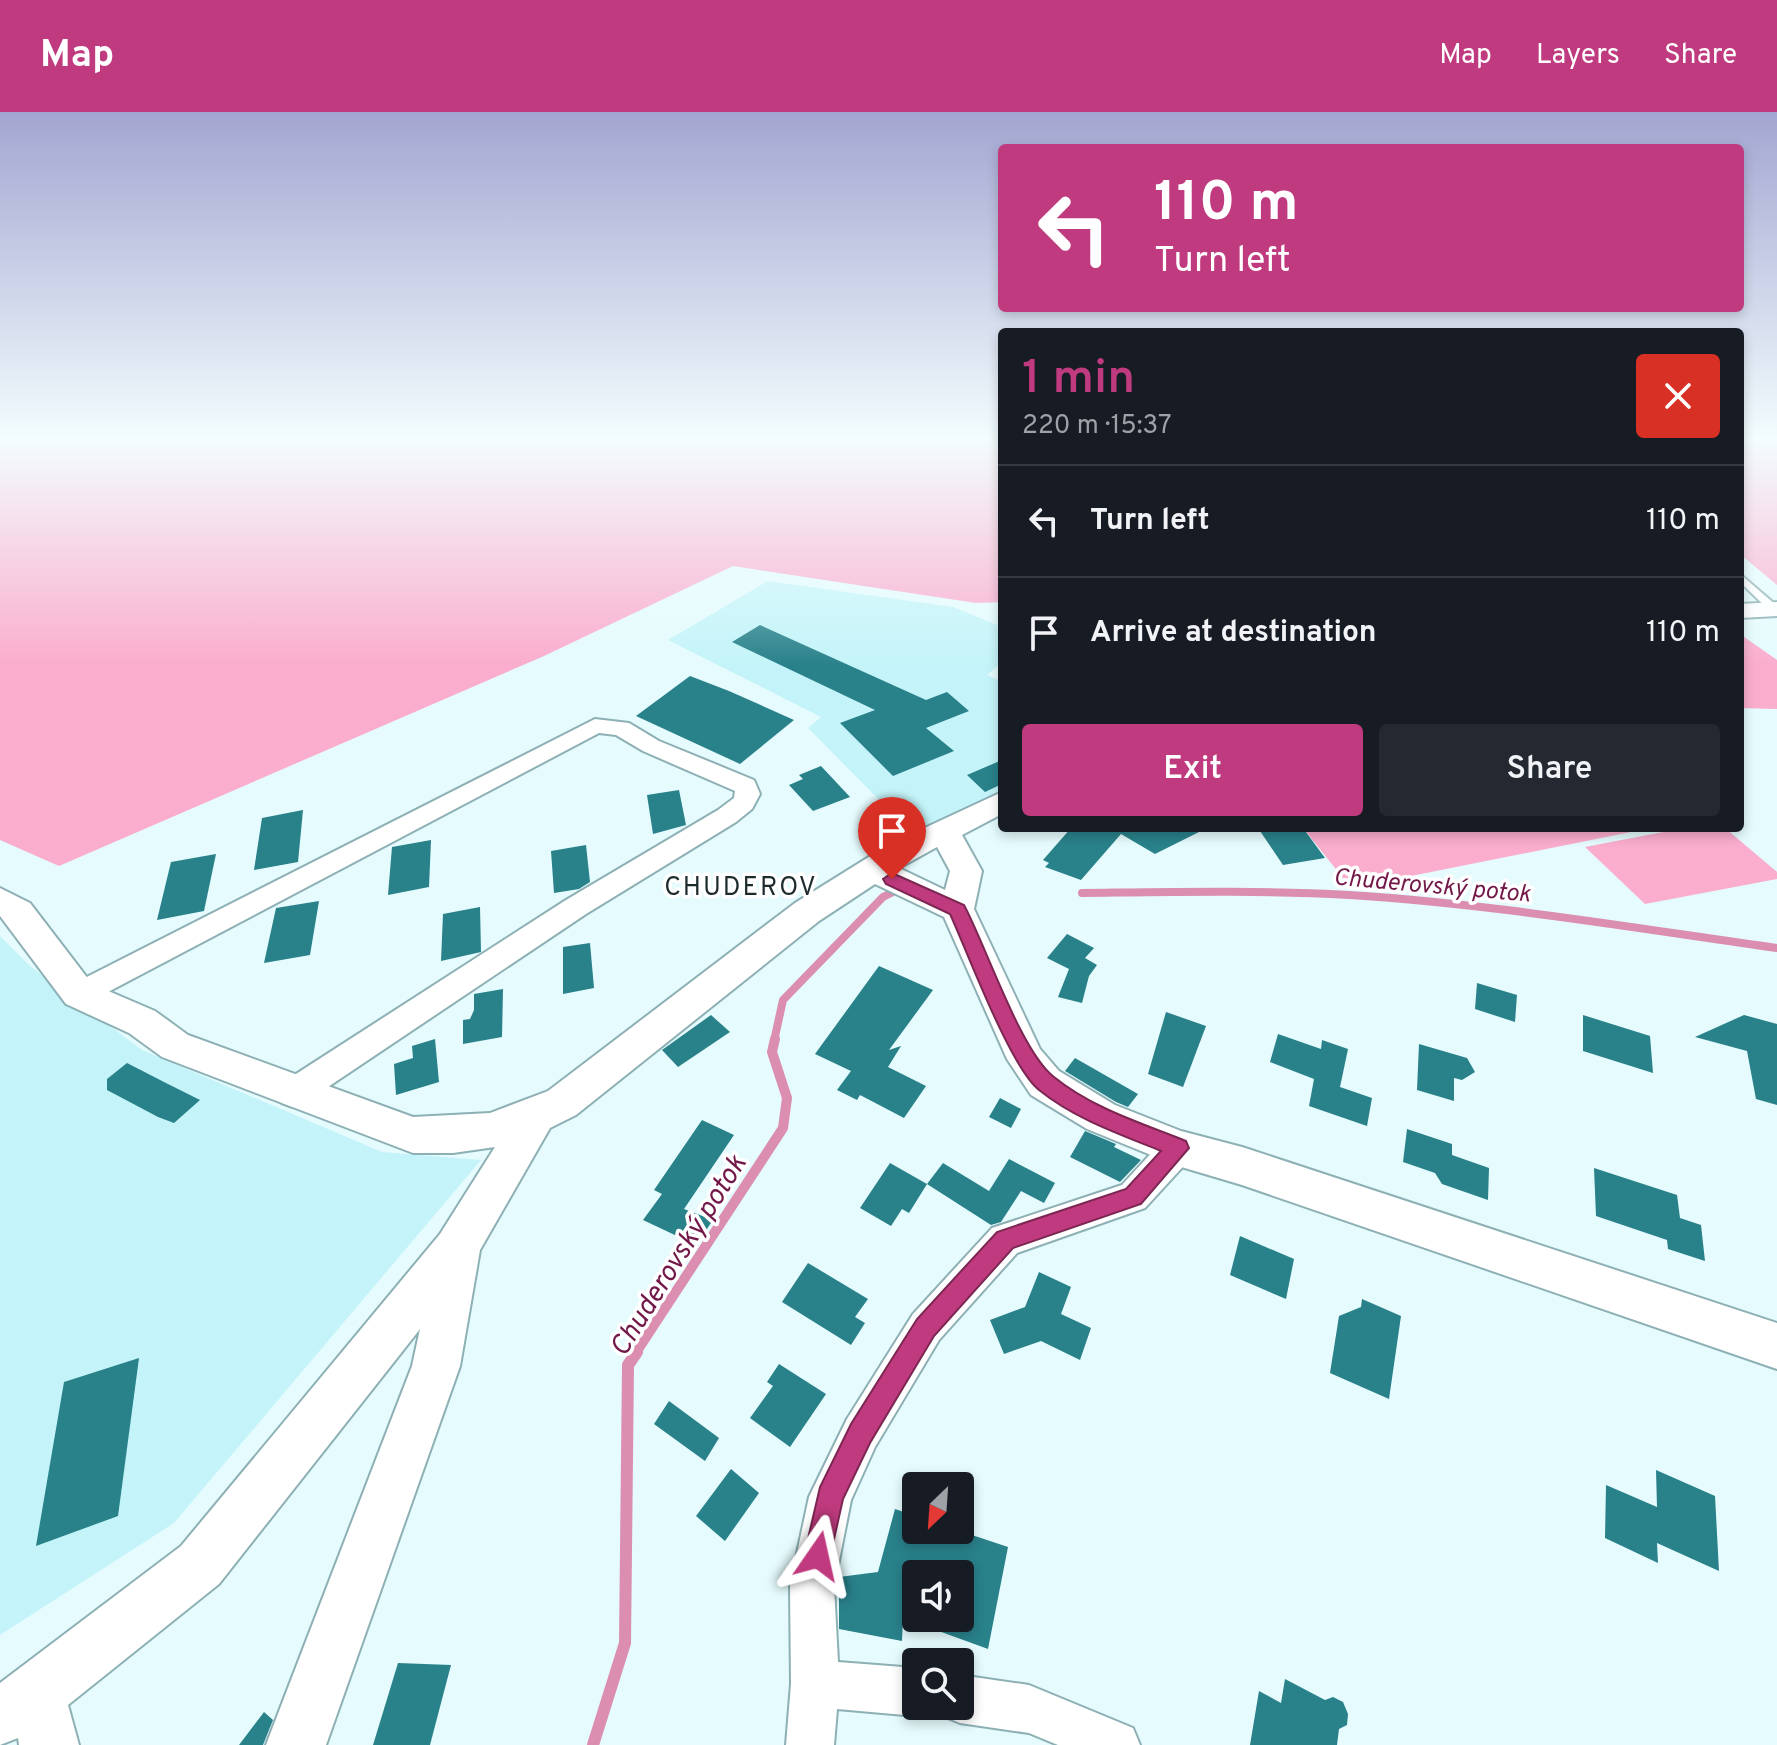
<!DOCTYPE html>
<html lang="en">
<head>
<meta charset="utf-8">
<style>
	body { margin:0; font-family:Overpass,sans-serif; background:#242831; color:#f1f3f6; height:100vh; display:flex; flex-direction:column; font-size:30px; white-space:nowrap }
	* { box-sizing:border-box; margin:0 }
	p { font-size:26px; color:#9ea1a6 }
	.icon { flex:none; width:44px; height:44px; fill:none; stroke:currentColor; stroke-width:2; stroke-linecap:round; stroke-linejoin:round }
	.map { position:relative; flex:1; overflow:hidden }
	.panel { position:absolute; left:998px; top:216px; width:746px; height:504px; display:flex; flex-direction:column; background:#171b24; border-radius:8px; box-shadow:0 4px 12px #0003 }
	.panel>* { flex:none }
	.hud { position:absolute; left:998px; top:32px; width:746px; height:168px; border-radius:8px; box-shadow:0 4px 12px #0003; background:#bf3a7e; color:#fff; overflow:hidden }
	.needle { width:52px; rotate:205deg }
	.fabs { position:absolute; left:902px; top:1360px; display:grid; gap:16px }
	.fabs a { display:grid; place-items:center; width:72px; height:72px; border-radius:8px; background:#171b24; box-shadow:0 4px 12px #0003; font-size:40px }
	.pin { position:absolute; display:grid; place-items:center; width:68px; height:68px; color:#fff; margin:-82px -34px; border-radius:50% 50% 50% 0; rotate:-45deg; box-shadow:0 0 8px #0007 }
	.pin .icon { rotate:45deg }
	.me { position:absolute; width:88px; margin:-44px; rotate:11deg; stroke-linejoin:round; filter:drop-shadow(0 0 6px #0008) }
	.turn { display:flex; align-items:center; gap:28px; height:168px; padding:0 24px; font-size:36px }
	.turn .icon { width:104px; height:104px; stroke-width:2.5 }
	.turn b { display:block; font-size:56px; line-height:68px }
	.round { display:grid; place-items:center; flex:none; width:84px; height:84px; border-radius:8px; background:#242831 }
	.head { display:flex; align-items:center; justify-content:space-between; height:136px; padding:0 24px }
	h1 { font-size:48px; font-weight:600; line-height:60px; color:#bf3a7e }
	.button { display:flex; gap:16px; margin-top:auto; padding:16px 24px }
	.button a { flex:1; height:92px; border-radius:8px; background:#bf3a7e; color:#fff; font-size:32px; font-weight:600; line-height:92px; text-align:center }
	.button a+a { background:#242831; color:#f1f3f6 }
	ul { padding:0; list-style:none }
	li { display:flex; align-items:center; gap:24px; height:112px; padding:0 24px; border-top:2px solid #363941 }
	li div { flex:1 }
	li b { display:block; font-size:30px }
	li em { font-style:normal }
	header { display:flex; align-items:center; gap:48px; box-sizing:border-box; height:112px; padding:0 40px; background:#bf3a7e; color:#fff }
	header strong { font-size:38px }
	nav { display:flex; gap:44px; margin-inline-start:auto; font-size:28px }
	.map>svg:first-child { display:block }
</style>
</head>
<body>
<header>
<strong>Map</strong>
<nav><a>Map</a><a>Layers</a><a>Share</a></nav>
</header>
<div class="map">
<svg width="1777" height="1633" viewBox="0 0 1777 1633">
	<rect width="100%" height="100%" fill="#e5fbfd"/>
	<g fill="#c4f4f9">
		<path d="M768 469 953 495 1002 515V550L987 563 1002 570V679L913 722 808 616 821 605 668 528Z"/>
		<path d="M0 824 30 854 142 938 382 1040 481 1048 174 1411 0 1523Z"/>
	</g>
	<g fill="#faadcd">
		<path d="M0 325H1002V490L976 491 733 454 544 544 59 754 0 728Z"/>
		<path d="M1740 325H1777V473L1740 442Z"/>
		<path d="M1740 522 1777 548V597L1740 596Z"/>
		<path d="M1303 716H1651L1351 776Z"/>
		<path d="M1684 716H1725L1777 760V767L1645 792 1585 735Z"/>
	</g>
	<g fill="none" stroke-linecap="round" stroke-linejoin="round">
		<g stroke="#db8eaf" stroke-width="8">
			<path d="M1082 781C1171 780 1260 778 1349 783 1493 792 1635 816 1777 836"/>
			<path d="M774 929 783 888 883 785 897 778"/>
		</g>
		<path stroke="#db8eaf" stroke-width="10" d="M635 1242 783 1016 787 986 772 940 775 927"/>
		<path stroke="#db8eaf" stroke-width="12" d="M593 1633 625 1531 628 1253 637 1240"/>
	</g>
	<g fill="#29818a" fill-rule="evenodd">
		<path d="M760 513 926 588 947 580 969 599 926 616 954 639 893 664 840 611 875 598 732 530Z"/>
		<path d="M690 564 729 579 794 608 740 652 636 604Z"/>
		<path d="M1002 648V672L985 680 967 663Z"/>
		<path d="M821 654 850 685 813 699 789 673 803 667 799 663Z"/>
		<path d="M679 678 686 713 653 722 647 683Z"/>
		<path d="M303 698 298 750 254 758 262 706Z"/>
		<path d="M1071 716H1207L1155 742 1121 722 1081 768 1045 755 1049 751 1043 748Z"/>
		<path d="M1258 716H1303L1325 746 1283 753Z"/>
		<path d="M431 728 429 775 388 783 392 735Z"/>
		<path d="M586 733 590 770 579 777 554 781 551 739Z"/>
		<path d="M216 742 204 799 157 808 171 750Z"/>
		<path d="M319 789 310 843 264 851 276 796Z"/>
		<path d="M480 795 481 840 441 849 443 802Z"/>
		<path d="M1067 822 1094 836 1085 846 1097 853 1089 864 1082 891 1058 885 1069 857 1047 846Z"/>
		<path d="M590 831 594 876 563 882V835Z"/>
		<path d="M879 854 933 878 889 938 901 934 888 955 926 974 904 1006 860 983 857 988 837 978 851 959 815 942Z"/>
		<path d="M1477 871 1517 883 1515 910 1475 897Z"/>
		<path d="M503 877 502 925 463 932V908L470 907 474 898V882Z"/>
		<path d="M1166 900 1206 914 1183 975 1148 962Z"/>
		<path d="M711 903 730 920 678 955 662 938Z"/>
		<path d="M1583 903 1650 924 1653 961 1583 939Z"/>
		<path d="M1744 903 1777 912V993L1756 987 1747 939 1695 925Z"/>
		<path d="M1278 922 1321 937 1322 928 1348 937 1340 975 1372 986 1367 1014 1309 994 1314 967 1270 950Z"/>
		<path d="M435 927 439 970 396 983 394 952 413 946 412 934Z"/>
		<path d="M1419 932 1467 946 1475 960 1462 968 1454 966V989L1417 978Z"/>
		<path d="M1075 946 1138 982 1128 995 1116 990 1065 959Z"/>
		<path d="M127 951 164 970 200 988 174 1011 158 1005 107 978V967Z"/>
		<path d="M1000 986 1021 997 1011 1016 989 1005Z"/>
		<path d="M702 1008 734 1023 684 1097 713 1108 696 1133 643 1108 662 1082 654 1078Z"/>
		<path d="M1407 1017 1452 1032V1043L1489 1056 1488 1088 1442 1072 1435 1061 1403 1050Z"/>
		<path d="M1085 1019 1116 1032 1114 1035 1141 1048 1120 1070 1070 1045Z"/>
		<path d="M1009 1047 1055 1071 1044 1091 1021 1079 1001 1110 991 1113 927 1072 909 1101 902 1097 891 1114 860 1096 890 1051 927 1072 943 1051 989 1079Z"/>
		<path d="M1594 1056 1677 1083 1680 1106 1701 1113 1705 1149 1668 1137 1667 1128 1596 1104Z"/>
		<path d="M1240 1124 1294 1147 1286 1187 1230 1163Z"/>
		<path d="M808 1151 868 1187 855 1205 865 1211 851 1233 782 1190Z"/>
		<path d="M1039 1160 1071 1175 1061 1202 1091 1216 1080 1248 1041 1229 1004 1242 990 1208 1025 1195Z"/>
		<path d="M1362 1187 1401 1204 1389 1287 1330 1261 1339 1204 1361 1195Z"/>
		<path d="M139 1246 118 1404 36 1434 64 1270Z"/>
		<path d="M779 1252 826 1282 790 1335 750 1306 773 1274 767 1270Z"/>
		<path d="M669 1289 719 1326 705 1349 654 1312Z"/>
		<path d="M731 1357 759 1381 725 1429 696 1404Z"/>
		<path d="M1656 1358 1715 1384 1719 1459 1657 1431 1658 1451 1605 1426 1606 1373 1657 1395Z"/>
		<path d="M895 1397 916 1404V1418H957L1008 1435 988 1537 903 1506 902 1529 839 1517V1465L878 1460ZM916 1462H960V1506H916Z"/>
		<path d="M398 1551 451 1553 430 1633H373Z"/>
		<path d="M1285 1567 1325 1588 1333 1585 1343 1590 1348 1602 1347 1613 1339 1617 1337 1633H1250L1259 1579 1281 1591Z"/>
		<path d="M264 1600 273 1608 263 1633H239Z"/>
	</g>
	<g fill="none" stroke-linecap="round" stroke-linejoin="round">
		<g stroke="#8db0b5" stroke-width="4">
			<path id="service" d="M1740 462 1777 494V499H1770L1740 470Z"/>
		</g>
		<g stroke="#8db0b5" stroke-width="4">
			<g id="minor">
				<path d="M595 607 629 611 659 629 754 668 760 682 752 697 736 710 586 802 304 991 293 995 282 991 277 981 282 971 566 788 718 698 734 686 735 679 643 639 616 623 599 621 89 890 79 894 69 890 64 882 69 874Z"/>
				<path d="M1178 1021 1190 1025 1195 1036 1190 1047 1145 1096 1017 1141 939 1228 875 1335 851 1388 834 1474 838 1550 916 1556V1594H934L933 1597 916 1604 837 1597 834 1633H786L791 1572 790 1474 809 1385 847 1307 913 1202 992 1116 1122 1073 1166 1025Z"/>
				<path d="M960 1563 1029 1573 1133 1616 1140 1633H1058L1029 1621 960 1611 943 1604 939 1594H960Z"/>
			</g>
		</g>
		<g stroke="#8db0b5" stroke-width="4">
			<g id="tertiary">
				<path d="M1777 490V504L1740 506V492Z"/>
				<path d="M1002 680V702L962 723 982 759 974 797 1040 937 1059 959 1115 993 1181 1019 1242 1035 1777 1211V1257L1242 1073 1178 1054 1087 1017 1031 983 1007 947 944 805 875 772 819 809 576 1003 550 1016 480 1138 460 1254 326 1633H266L412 1254 420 1217 219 1472 68 1593 79 1633H19L18 1626 0 1633V1571L181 1434 440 1122 495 1035 453 1041H413L162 945 129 921 66 892 0 804V776L30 791 92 872 155 899 188 923 413 1005 490 1001 548 979 795 791 888 733ZM937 735 950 759 945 778 899 756Z"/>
			</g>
		</g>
		<use href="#service" fill="#fff" fill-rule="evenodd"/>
		<use href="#minor" fill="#fff" fill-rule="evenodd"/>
		<use href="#tertiary" fill="#fff" fill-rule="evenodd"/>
	</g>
	<linearGradient id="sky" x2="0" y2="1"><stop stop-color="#a3a5d1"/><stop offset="0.59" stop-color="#f3fdfe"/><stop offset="1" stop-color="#f3fdfe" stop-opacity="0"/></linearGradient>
	<rect width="1777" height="554" fill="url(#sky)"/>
	<path fill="#bf3a7e" stroke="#7c2652" stroke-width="2" d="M892 761 964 793C986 834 1021 940 1054 965 1092 996 1141 1011 1186 1029L1189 1036 1141 1092 1013 1136 934 1224 870 1331 843 1387 828 1454 818 1458 808 1454 804 1444 820 1375 851 1312 917 1207 997 1120 1126 1077 1161 1039C1119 1022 1075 1007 1039 978 1010 955 968 841 950 802L886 772 883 767Z"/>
	<g text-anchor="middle" stroke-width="7" stroke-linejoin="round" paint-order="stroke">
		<g font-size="24" font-style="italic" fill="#721848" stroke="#fff">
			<text transform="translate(1432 773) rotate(5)" y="8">Chuderovský potok</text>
		</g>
		<g font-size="26" letter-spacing="2" fill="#1d2b2d" stroke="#fff">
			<text x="741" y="783">CHUDEROV</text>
		</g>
		<g font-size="28" font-style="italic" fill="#721848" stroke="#fff">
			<text transform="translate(677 1143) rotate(-58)" y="10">Chuderovský potok</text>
		</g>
	</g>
</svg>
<div class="fabs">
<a><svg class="needle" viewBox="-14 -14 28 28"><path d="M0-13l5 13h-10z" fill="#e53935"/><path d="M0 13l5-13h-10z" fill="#9ea1a6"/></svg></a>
<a><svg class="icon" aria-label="sound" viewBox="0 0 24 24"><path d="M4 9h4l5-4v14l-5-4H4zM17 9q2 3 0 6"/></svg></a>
<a><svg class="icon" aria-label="search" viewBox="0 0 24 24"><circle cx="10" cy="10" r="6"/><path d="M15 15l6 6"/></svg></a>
</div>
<div class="pin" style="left:892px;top:767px;background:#d93025"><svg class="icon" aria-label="arrive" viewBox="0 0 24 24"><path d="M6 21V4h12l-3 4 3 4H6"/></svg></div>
<svg class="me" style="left:818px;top:1444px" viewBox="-20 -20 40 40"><path d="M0-17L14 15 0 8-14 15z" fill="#bf3a7e" stroke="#fff" stroke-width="4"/></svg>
<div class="hud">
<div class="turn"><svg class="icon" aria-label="left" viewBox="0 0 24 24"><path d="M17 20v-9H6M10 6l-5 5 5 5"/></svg><div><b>110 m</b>Turn left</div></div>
</div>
<section class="panel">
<div class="head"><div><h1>1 min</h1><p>220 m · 15:37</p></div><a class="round" style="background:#d93025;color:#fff"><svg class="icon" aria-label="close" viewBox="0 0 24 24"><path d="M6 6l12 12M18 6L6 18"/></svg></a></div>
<ul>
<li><svg class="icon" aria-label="left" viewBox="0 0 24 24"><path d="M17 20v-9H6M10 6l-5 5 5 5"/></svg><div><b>Turn left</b></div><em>110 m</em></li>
<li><svg class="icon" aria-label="arrive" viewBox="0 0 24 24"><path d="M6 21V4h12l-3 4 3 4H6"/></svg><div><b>Arrive at destination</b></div><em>110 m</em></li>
</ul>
<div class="button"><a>Exit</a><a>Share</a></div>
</section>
</div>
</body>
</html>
